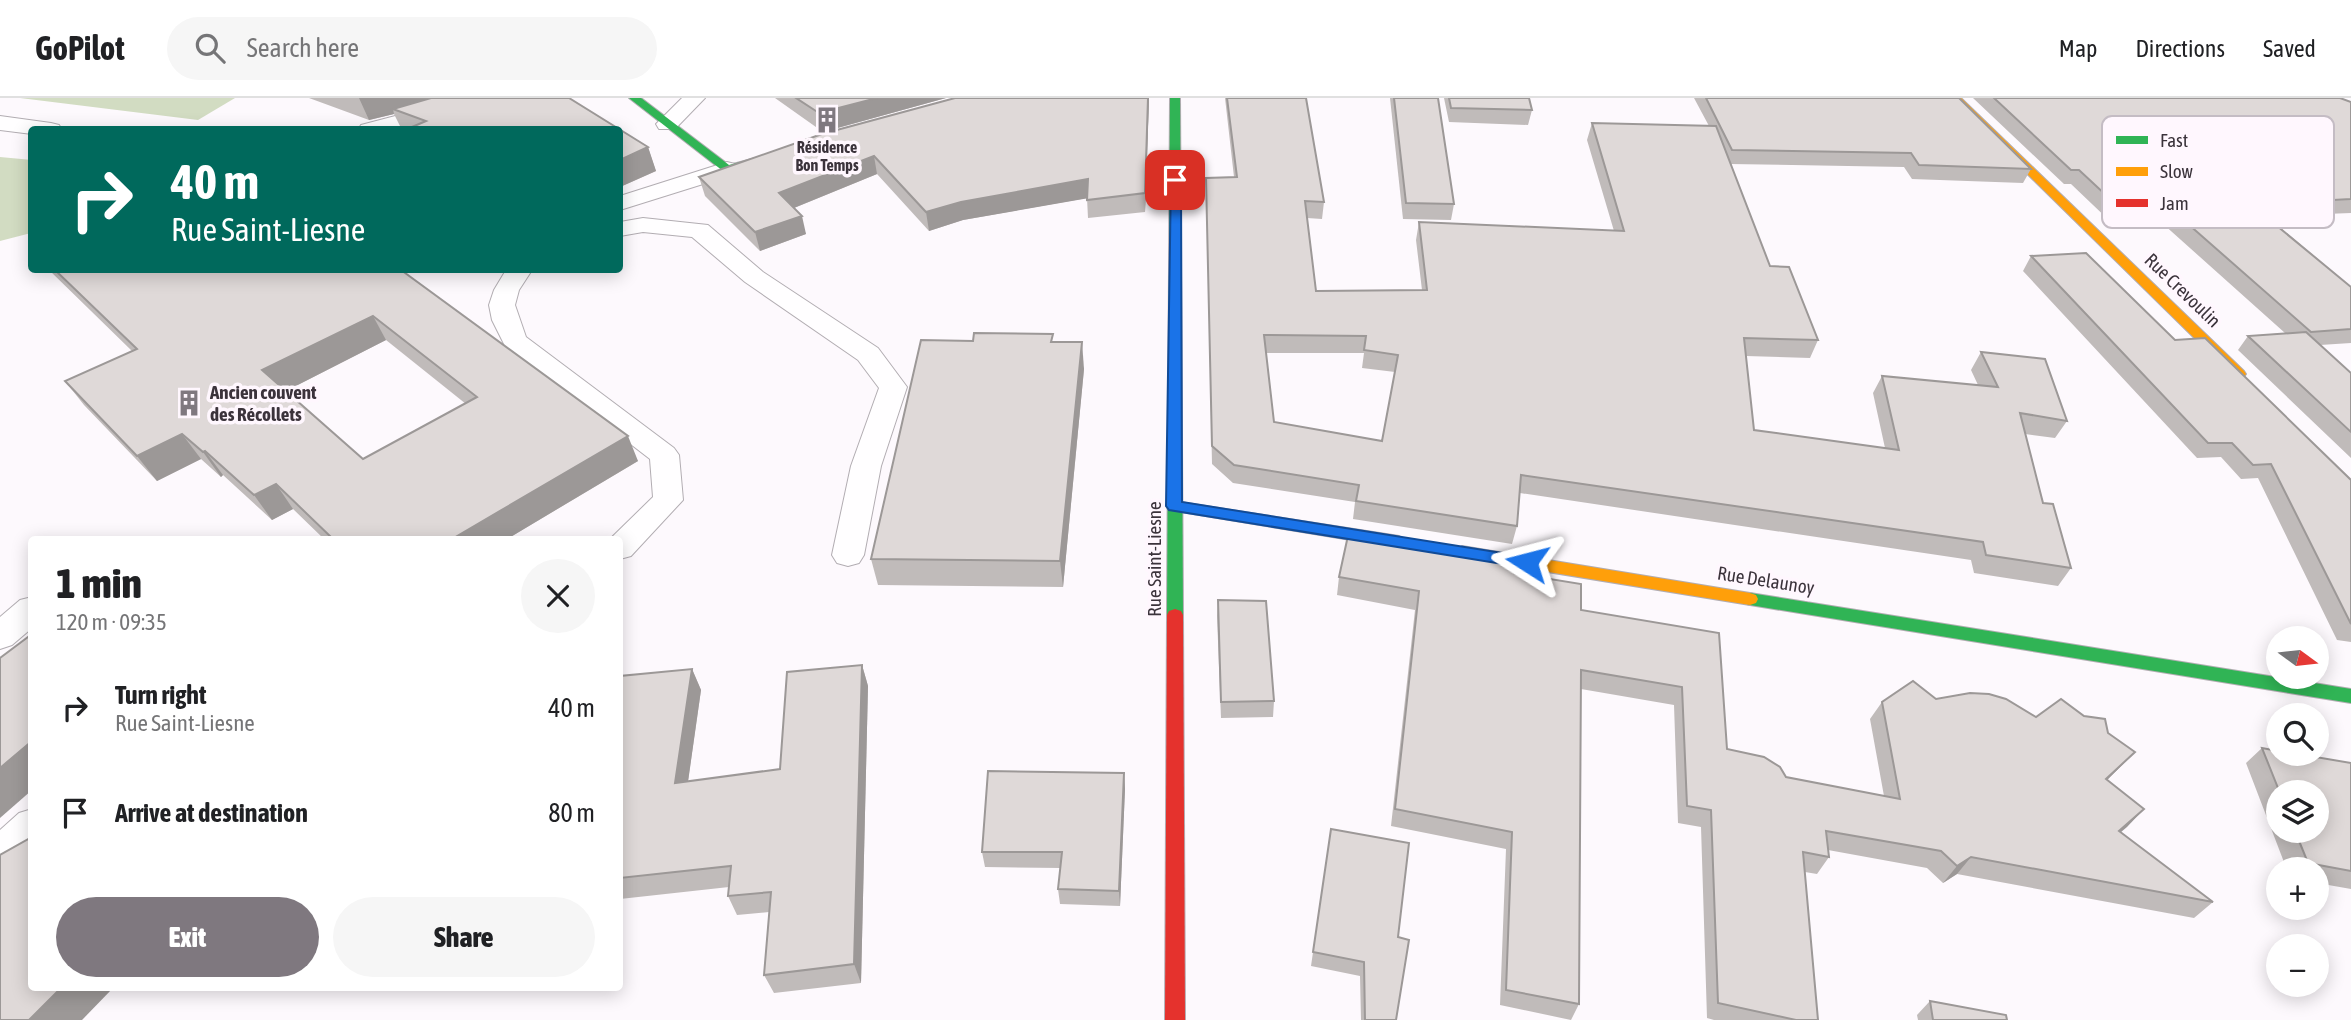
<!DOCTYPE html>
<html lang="en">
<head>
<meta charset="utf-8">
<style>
	body { margin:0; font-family:"Asap Condensed",sans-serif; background:#f6f6f6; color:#202124; height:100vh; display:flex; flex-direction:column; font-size:26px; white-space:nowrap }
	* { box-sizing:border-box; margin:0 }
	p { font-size:23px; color:#757577 }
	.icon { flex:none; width:38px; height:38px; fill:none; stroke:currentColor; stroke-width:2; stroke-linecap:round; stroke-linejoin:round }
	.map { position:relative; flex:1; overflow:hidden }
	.details { position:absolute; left:28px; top:438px; width:595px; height:455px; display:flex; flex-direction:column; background:#fff; border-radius:7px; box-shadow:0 4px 18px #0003 }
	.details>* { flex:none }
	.top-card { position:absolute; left:28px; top:28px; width:595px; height:147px; border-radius:7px; box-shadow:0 4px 18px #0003; background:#00695c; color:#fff; overflow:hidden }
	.needle { width:46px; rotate:105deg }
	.tools { position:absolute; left:2266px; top:528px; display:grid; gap:14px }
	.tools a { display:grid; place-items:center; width:63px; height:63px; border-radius:50%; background:#fff; box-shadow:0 4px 18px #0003; font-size:35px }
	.pin { position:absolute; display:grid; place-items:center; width:60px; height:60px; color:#fff; margin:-30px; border-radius:14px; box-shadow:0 4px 10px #0006 }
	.me { position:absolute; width:77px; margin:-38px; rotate:279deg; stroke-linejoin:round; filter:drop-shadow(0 0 5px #0008) }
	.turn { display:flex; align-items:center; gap:24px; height:147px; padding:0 28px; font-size:32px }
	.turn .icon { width:91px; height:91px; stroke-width:2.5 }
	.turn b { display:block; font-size:49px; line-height:60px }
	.round { display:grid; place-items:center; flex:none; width:74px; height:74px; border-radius:37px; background:#f6f6f6 }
	.headline { display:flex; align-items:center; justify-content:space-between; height:119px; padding:0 28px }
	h1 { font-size:42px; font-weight:800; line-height:52px }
	.cta { display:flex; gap:14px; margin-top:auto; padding:14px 28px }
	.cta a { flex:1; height:80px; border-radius:42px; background:#7f787f; color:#fff; font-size:28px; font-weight:800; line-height:80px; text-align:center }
	.cta a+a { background:#f6f6f6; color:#202124 }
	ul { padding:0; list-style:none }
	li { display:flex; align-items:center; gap:21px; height:105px; padding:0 28px }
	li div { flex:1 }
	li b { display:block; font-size:26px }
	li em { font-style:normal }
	header { display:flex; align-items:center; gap:42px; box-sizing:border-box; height:98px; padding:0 35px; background:#fff; border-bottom:2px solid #e0e0e0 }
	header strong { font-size:33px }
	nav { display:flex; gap:38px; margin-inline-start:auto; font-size:24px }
	.search { width:490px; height:63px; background:#f6f6f6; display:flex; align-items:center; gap:18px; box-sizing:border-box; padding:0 24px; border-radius:38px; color:#757577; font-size:26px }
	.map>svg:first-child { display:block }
</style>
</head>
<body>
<header>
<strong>GoPilot</strong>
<div class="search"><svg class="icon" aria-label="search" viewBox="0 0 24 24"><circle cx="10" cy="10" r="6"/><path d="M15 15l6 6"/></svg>Search here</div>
<nav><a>Map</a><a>Directions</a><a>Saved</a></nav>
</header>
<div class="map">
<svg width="2351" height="922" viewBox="0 0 2351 922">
	<rect width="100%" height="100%" fill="#fdf9fd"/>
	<g fill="#d2dcc2">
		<path d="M20 0H235L198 22Z"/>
		<path d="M0 59 32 62 31 135 0 143Z"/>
	</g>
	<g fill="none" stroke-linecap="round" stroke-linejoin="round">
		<g stroke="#b2adb2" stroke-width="2">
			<g id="lane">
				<path d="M464 0H498L494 4 403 32H358L361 27Z"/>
				<path d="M682 0H705L675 31H659L656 26Z"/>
				<path d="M0 18 51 25 59 27 62 32H32V36L0 32Z"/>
				<path d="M727 64 735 66 738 71 735 76 620 112V98Z"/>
				<path d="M643 120 708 127 763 174 878 250 907 289 881 368 864 457 859 465 848 468 837 465 832 457 851 368 879 290 858 262 745 184 692 139 643 134 620 138V124Z"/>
				<path d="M506 172H532L519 192 515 207 526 239 674 350 679 357 683 402 631 458 620 461V441H610L653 399 650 361 506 250 492 222 489 207 494 192Z"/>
				<path d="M32 499V530L12 547 0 551V519L20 502Z"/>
				<path d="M32 711V751L13 767 0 772V732L19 715Z"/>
			</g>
		</g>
		<g stroke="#b2adb2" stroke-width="2">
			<g id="fast">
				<path d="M629 0H641L729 67 774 55 780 58 731 73H723Z"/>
				<path d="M1170 0H1180L1183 517 1181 521H1169L1167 517Z"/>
				<path d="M1750 495 2351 591V605L1750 507 1744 505 1742 501 1744 497Z"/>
			</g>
		</g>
		<g stroke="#b2adb2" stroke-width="2">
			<g id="slow">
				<path d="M1950 0H1961L2244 273 2246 276 2244 279H2234Z"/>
				<path d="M1174 403 1399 438 1407 444 1399 450 1169 412 1166 408 1169 404Z"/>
				<path d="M1462 448 1750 495 1756 497 1758 501 1756 505 1750 507 1462 460 1454 454Z"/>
			</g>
		</g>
		<g stroke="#b2adb2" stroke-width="2">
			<path id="jam" d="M1175 511 1181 513 1183 517 1185 922H1165L1167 517 1169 513Z"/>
		</g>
		<use href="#lane" fill="#fffeff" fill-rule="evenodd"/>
		<use href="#fast" fill="#30b455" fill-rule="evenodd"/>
		<use href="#slow" fill="#ff9f0a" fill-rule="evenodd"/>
		<use href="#jam" fill="#e5322d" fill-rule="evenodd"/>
	</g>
	<g fill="#c0bbba" fill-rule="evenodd">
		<path d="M309 0H569L648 49 656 73 620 89V32H402L394 16 369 22Z"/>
		<path d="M775 0H946L823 34Z"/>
		<path d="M955 0H1149L1145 114 1088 120 1087 100 963 122 929 133 877 76 794 110 806 136 760 153 705 98 699 79Z"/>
		<path d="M1225 0H1306L1324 104 1322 121 1307 120 1316 193 1422 192 1416 142 1419 124 1614 133 1587 42 1592 25 1709 28 1694 0H1959L2031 71 2023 85 1912 81 1904 69 1730 66 1770 168 1818 242 1810 260 1746 258 1754 332 1885 350 1873 295 1882 278 1978 287 1971 272 1981 254 2067 323 2055 340 2025 336 2043 405 2071 470 2058 488 1974 475 1971 462 1520 395 1517 428 1512 446 1353 421 1355 404 1233 385 1212 366 1206 80 1234 79ZM1266 255H1364L1362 270 1395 274 1382 343 1274 324Z"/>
		<path d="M1390 0H1438L1454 106 1451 122 1403 121Z"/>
		<path d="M1444 0H1529L1532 12 1528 27 1449 24Z"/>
		<path d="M1973 0H2340L2351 4V115L2325 116 2316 128 2281 130 2351 189V245L2320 247 2351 275V360L2238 252 2248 238 2285 235 2162 125 2114 127 2071 86H2064Z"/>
		<path d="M2031 158 2175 242 2351 382V544L2337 542 2258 380 2241 381 2221 359 2197 360 2023 173Z"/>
		<path d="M49 172H401L638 363 507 441H324L293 411 272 422 223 377 221 379 201 361 157 383 84 307 65 283 132 253ZM386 242 466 306 363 361 286 293Z"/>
		<path d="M1054 244 1084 271 1063 489 878 487 871 461Z"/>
		<path d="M1514 475 1581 512 1719 535 1727 651 1786 679 1884 698 1870 621 1882 604 1936 601 2036 619 2108 635 2118 671 2107 682 2144 711 2120 734 2213 804 2194 820 1957 776 1943 785 1927 770 1828 752 1829 759 1817 776 1805 774 1818 922H1714L1707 920 1701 729 1678 725 1674 607 1581 591 1579 906 1571 922 1500 907 1506 751 1391 728 1415 512 1337 497 1339 479Z"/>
		<path d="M1218 502 1274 603 1273 619 1221 620 1217 518Z"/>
		<path d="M862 567 868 588 861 885 774 895 764 877 769 814 737 817 728 798 729 789 620 801V578L692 571 701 592 688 683 780 671Z"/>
		<path d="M2262 650 2351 665V791L2317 785V772H2287L2246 665ZM2278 695H2317V733H2278Z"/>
		<path d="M1124 675 1125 691 1120 808 1060 806 1058 791 1061 770 985 769 982 754Z"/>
		<path d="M1331 731 1398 839 1396 922H1361L1360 878 1311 868Z"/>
		<path d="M1930 903 2007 922H1918L1917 917Z"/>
	</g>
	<g fill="#9c9897">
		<path d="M359 0H454L393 11 394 16 369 22Z"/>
		<path d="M877 0H946L823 34 819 15Z"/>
		<path d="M1148 0H1149L1145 114V95Z"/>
		<path d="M648 49 656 73 620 89V62Z"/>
		<path d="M874 58 877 76 784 114 779 95Z"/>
		<path d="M1088 81 1089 100 963 122 929 133 926 114 961 104Z"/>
		<path d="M802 118 806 136 760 153 755 134Z"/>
		<path d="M373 218 386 242 278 297 262 272Z"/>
		<path d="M1082 244 1084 271 1063 489 1060 463Z"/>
		<path d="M182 336 201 361 157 383 137 358Z"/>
		<path d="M628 338 638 363 507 441H452Z"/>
		<path d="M205 353 223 377 221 379 203 354Z"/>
		<path d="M276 386 293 411 272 422 254 397Z"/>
		<path d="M862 567 868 588 861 885 854 866Z"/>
		<path d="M692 571 701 592 685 705 675 685Z"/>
		<path d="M32 643V692L0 720V670Z"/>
		<path d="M2135 654 2090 699 2106 681Z"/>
		<path d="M1124 675 1125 691 1120 808 1119 793Z"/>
		<path d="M2144 711 2127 729 2102 750 2119 733Z"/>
		<path d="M1971 759 1957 776 1943 785 1957 768Z"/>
		<path d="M62 889H114L82 922H29Z"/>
	</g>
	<g fill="#dfd9d8" stroke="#9c9897" stroke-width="2" fill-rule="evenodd">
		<path d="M431 0H569L648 49 620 62V32H405L426 23 393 11Z"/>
		<path d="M796 0H877L819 15Z"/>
		<path d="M955 0H1148L1145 95 1087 102 1088 81 961 104 926 114 874 58 779 95 802 118 755 134 699 79 822 36Z"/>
		<path d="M1227 0H1306L1324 104 1305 103 1316 193 1427 192 1419 124 1624 133 1592 25 1716 28 1770 168 1789 169 1818 242 1744 240 1754 332 1899 352 1882 278 1998 289 1981 254 2045 261 2067 323 2020 315 2043 405 2053 406 2071 470 1986 457 1983 444 1521 377 1517 428 1356 403 1359 387 1234 367 1212 348 1206 80 1237 79ZM1264 237 1366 238 1364 252 1398 257 1382 343 1274 324Z"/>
		<path d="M1394 0H1438L1454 106 1406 105Z"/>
		<path d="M1449 0H1529L1532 12 1451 10Z"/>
		<path d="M1706 0H1959L2031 71 1919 67 1911 55 1732 52Z"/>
		<path d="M1994 0H2340L2351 4V101L2313 103 2326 114 2265 118 2351 189V231L2311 234 2171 111 2123 113 2079 72H2071Z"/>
		<path d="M2086 155 2175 242 2205 240 2351 382V526L2271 366 2253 367 2232 345H2208L2031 158Z"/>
		<path d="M55 172H401L628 338 452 441H333L276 386 254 397 205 353 203 354 182 336 137 358 65 283 137 251ZM373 218 477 299 363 361 262 272Z"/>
		<path d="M2306 234 2351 275V334L2248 238Z"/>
		<path d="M974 235 1053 236 1051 244H1082L1060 463 871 461 921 242 973 243Z"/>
		<path d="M1349 433 1515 460 1514 475 1581 486V512L1719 535 1727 651 1764 659 1780 669 1786 679 1900 701 1882 604 1913 583 1936 601 1970 595 1989 596 2006 601 2036 619 2061 601 2084 618 2105 621 2108 635 2135 654 2106 681 2144 711 2119 733 2213 804 1971 759 1957 768 1941 753 1826 733 1829 759 1803 754 1818 922H1796L1718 905 1711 712 1687 708 1682 589 1581 572 1579 906 1506 892 1512 734 1395 711 1419 493 1339 479Z"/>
		<path d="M1218 502 1266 503 1274 603 1221 604Z"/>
		<path d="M32 536V643L0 670V560Z"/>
		<path d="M862 567 854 866 764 877 771 794 728 798 731 768 620 780V578L692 571 675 685 780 671 787 574Z"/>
		<path d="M2262 650 2278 653V656H2298L2351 665V773L2308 765 2295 733H2317V695H2280Z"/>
		<path d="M988 673 1124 675 1119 793 1058 791 1062 754H982Z"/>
		<path d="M1331 731 1409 745 1398 839 1409 842 1396 922H1365L1364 864 1313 854Z"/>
		<path d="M32 739V889H62L29 922H0V757Z"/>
		<path d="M1930 903 2006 917 2007 922H1933Z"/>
	</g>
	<path fill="#1a73e8" stroke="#114b97" stroke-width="2" d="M1171 79 1181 82 1182 404 1527 459 1533 460 1535 464 1533 469 1527 470 1169 412 1166 408Z"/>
	<defs>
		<g id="building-bare" transform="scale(2.1)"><path d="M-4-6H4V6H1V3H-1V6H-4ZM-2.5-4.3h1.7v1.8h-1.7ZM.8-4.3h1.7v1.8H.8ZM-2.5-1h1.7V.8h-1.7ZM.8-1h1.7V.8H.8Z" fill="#7f787f" stroke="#fff7fe" stroke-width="2.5" paint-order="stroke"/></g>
	</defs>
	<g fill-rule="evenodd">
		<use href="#building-bare" x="827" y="22"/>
		<use href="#building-bare" x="189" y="305"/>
	</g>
	<g text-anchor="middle" stroke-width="7" stroke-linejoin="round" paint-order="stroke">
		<g font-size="16" font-weight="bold" fill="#3b333b" stroke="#fff7fe">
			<text x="827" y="55">Résidence<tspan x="827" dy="18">Bon Temps</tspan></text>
		</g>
		<g font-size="19" fill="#3b333b" stroke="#fff7fe">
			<text transform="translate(2183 192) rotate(44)" y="7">Rue Crevoulin</text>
			<text transform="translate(1154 461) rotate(-90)" y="7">Rue Saint-Liesne</text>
			<text transform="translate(1766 482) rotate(9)" y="7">Rue Delaunoy</text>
		</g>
		<g font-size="19" font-weight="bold" fill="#3b333b" stroke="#fff7fe" text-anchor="start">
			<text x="210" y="301">Ancien couvent<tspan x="210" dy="22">des Récollets</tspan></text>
		</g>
	</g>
	<rect x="2102" y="18" width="232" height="112" rx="10" fill="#fff7fe" stroke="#c4bcc4" stroke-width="2"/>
	<rect x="2116" y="38" width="32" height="8" fill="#30b455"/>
	<rect x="2116" y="69" width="32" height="9" fill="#ff9f0a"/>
	<rect x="2116" y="101" width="32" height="8" fill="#e5322d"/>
	<g font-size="19" fill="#3b333b">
		<text x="2160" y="49">Fast</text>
		<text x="2160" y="80">Slow</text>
		<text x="2160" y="112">Jam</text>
	</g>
</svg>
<div class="tools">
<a><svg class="needle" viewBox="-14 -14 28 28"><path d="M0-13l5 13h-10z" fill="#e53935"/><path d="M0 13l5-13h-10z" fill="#757577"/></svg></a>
<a><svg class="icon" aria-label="search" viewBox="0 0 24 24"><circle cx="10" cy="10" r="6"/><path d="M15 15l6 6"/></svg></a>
<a><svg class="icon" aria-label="layers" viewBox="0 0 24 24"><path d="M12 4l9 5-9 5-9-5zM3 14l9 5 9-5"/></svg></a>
<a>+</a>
<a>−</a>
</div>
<div class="pin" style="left:1175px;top:82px;background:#d93025"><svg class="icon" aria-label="arrive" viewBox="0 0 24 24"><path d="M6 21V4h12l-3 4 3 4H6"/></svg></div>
<svg class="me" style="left:1527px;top:464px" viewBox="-20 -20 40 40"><path d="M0-17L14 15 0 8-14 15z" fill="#1a73e8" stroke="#fff" stroke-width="4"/></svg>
<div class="top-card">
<div class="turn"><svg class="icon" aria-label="right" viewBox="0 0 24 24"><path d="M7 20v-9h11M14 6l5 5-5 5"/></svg><div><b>40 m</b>Rue Saint-Liesne</div></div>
</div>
<section class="details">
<div class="headline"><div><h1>1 min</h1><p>120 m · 09:35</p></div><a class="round"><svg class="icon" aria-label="close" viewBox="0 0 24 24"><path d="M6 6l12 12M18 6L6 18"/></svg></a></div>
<ul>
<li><svg class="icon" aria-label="right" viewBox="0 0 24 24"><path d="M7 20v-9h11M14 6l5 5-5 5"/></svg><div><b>Turn right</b><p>Rue Saint-Liesne</p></div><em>40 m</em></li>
<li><svg class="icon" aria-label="arrive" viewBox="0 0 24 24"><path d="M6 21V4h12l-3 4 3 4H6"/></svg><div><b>Arrive at destination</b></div><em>80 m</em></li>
</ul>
<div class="cta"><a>Exit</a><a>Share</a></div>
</section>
</div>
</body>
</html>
